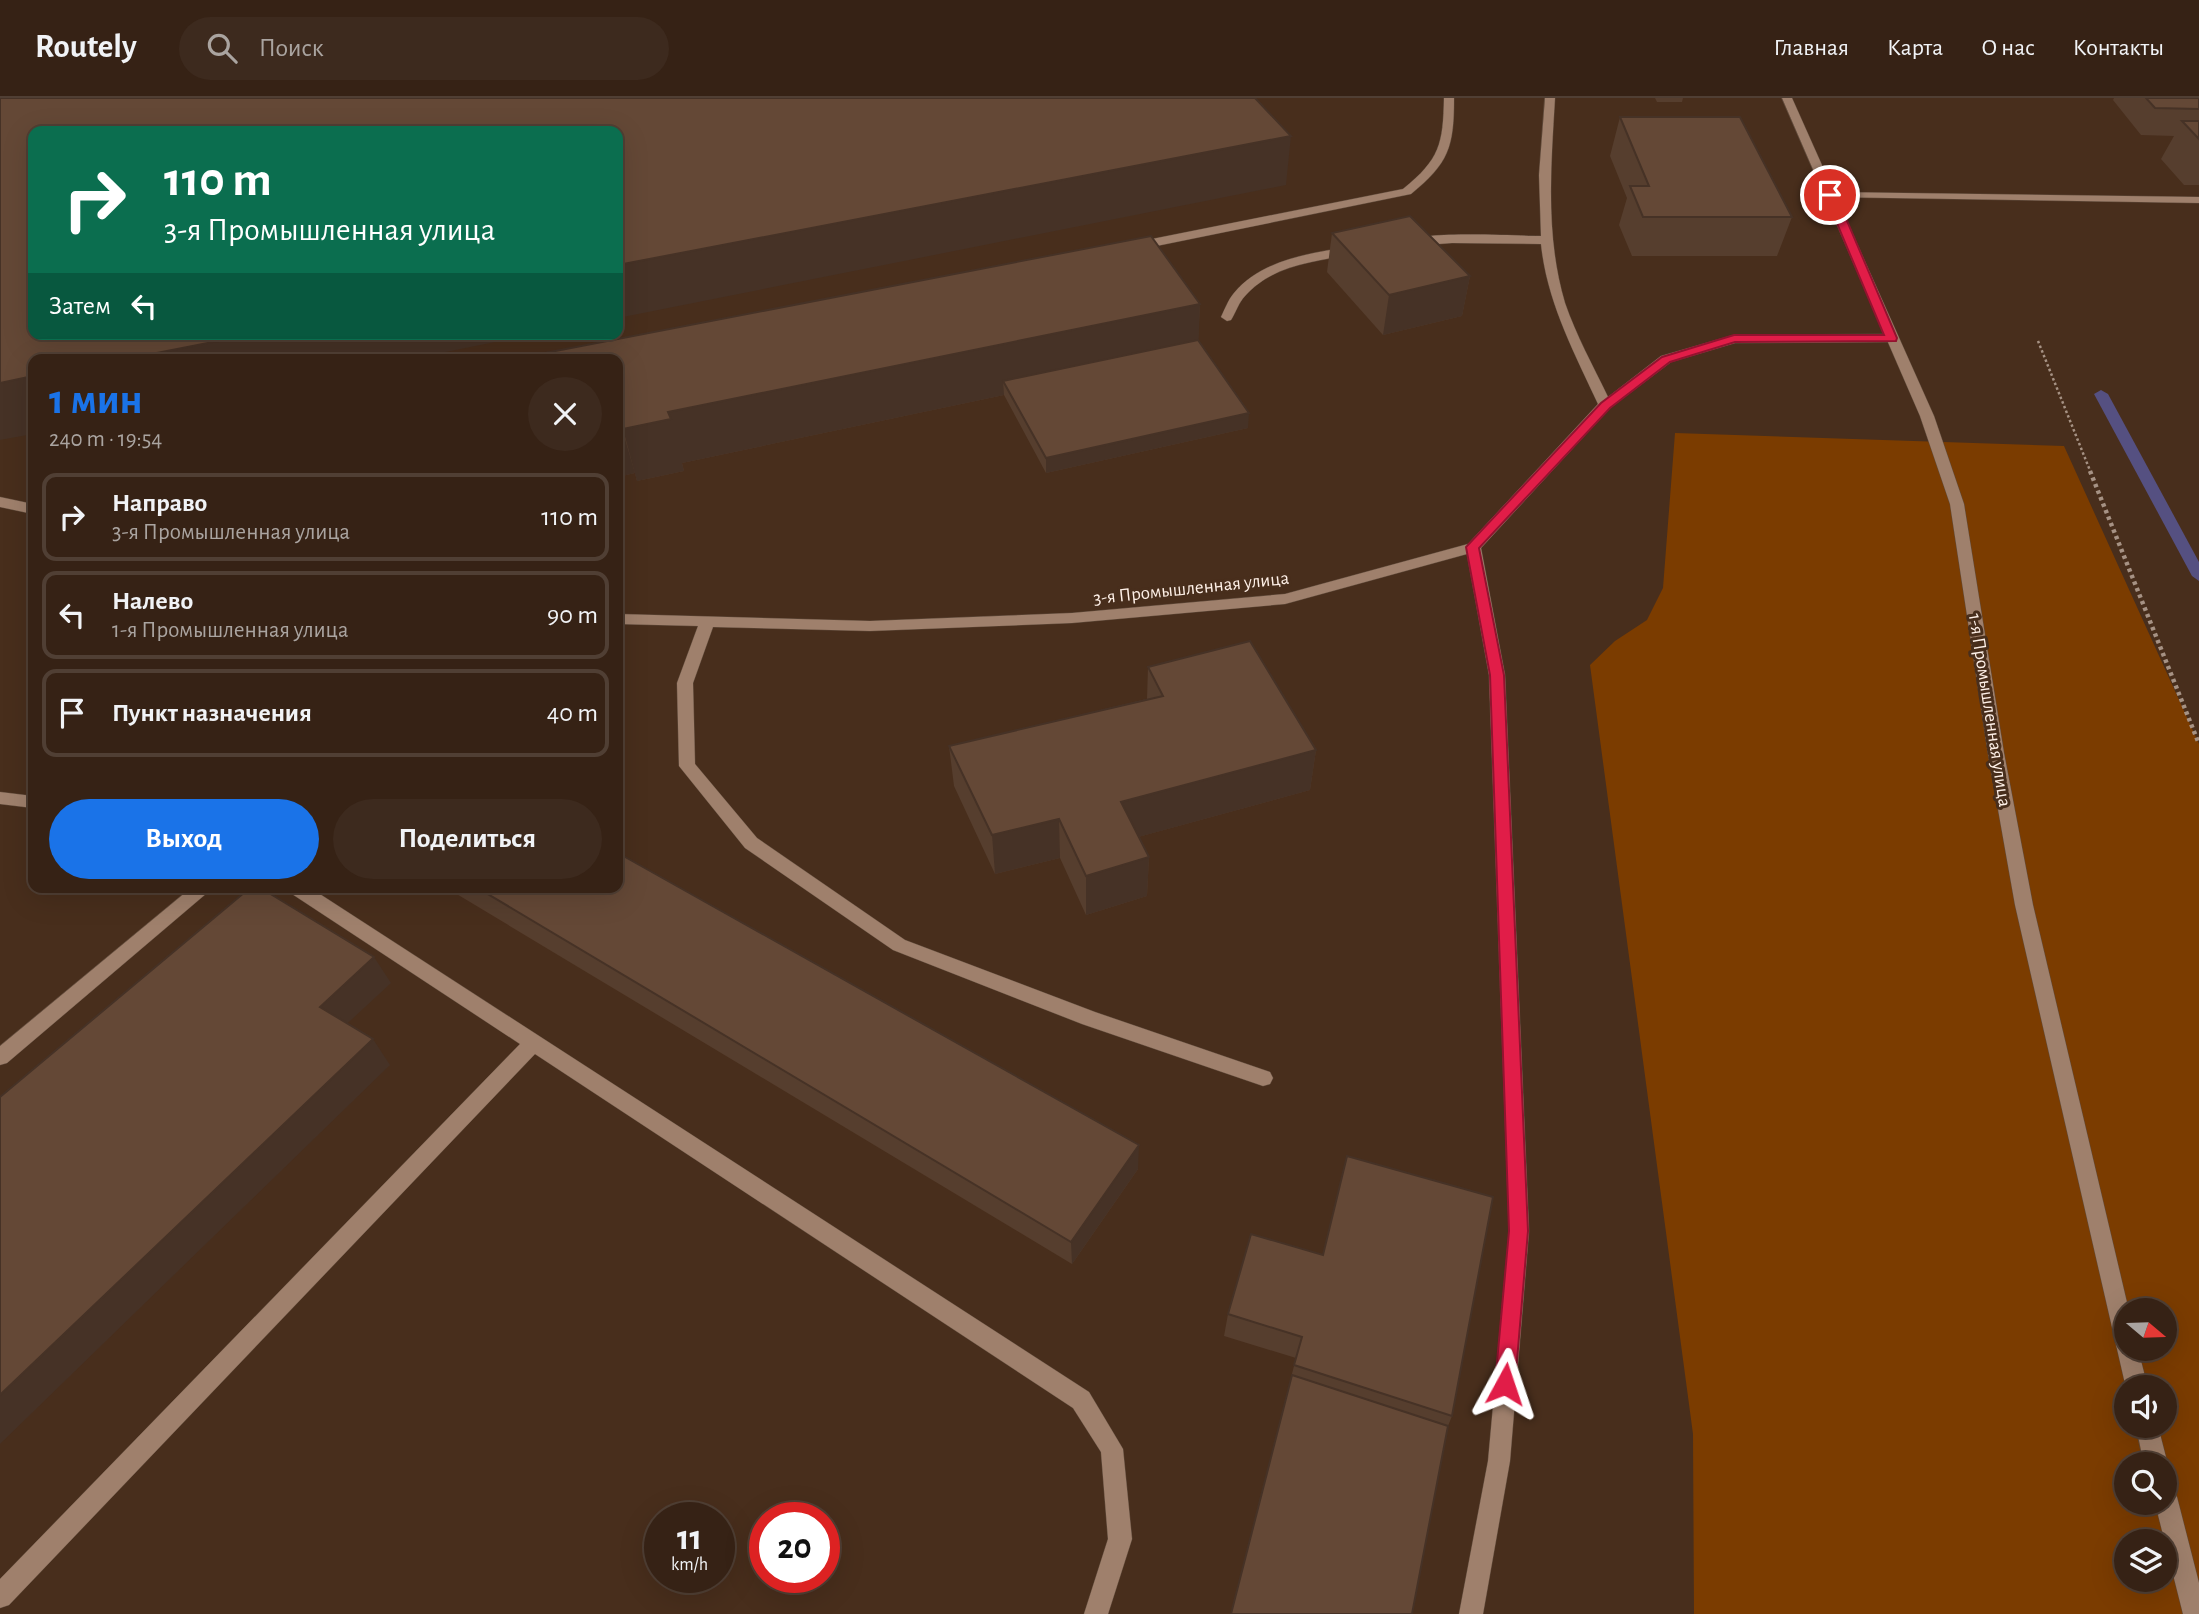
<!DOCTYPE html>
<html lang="ru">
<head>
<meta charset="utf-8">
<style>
	body { margin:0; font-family:"Alegreya Sans",sans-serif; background:#3d2a1e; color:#f1f3f6; height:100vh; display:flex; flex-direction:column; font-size:26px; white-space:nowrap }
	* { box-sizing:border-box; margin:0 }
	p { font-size:23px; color:#aaa4a0 }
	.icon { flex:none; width:38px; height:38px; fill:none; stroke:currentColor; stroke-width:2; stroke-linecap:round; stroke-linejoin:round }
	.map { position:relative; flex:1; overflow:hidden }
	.drawer { position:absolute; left:28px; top:256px; width:595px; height:539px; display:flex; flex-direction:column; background:#362215; border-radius:14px; box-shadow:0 7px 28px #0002,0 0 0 2px #503f34 }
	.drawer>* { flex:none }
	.banner { position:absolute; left:28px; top:28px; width:595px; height:214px; border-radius:14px; box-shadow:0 7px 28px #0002,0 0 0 2px #503f34; background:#0b6e4f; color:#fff; overflow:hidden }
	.needle { width:46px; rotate:109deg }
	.fabs { position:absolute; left:2114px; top:1200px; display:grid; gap:14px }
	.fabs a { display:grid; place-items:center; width:63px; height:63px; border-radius:50%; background:#362215; box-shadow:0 7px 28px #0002,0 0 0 2px #503f34; font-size:35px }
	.speed { position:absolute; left:644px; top:1404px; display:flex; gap:14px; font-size:35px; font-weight:700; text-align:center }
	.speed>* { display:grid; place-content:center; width:91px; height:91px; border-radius:50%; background:#362215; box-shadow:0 7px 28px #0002,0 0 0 2px #503f34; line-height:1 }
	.speed small { font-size:18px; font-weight:400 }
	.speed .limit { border:10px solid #d22; background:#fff; color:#111 }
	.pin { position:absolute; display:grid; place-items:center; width:60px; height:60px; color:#fff; margin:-30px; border:4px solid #fff; border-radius:50%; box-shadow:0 2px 7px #0007 }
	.me { position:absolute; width:77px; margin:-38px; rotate:5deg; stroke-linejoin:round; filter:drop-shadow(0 0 5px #0008) }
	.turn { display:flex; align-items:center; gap:24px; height:147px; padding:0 21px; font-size:32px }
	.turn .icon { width:91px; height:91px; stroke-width:2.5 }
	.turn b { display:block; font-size:49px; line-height:60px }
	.then { display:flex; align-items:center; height:66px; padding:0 21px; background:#0003; gap:14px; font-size:26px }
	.round { display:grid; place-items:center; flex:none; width:74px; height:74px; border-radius:37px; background:#3d2a1e }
	.summary { display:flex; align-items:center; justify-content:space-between; height:119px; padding:0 21px }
	h1 { font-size:42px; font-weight:600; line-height:52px; color:#1a73e8 }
	.action { display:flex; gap:14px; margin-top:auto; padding:14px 21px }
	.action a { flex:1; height:80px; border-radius:42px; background:#1a73e8; color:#fff; font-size:28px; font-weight:600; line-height:80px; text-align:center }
	.action a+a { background:#3d2a1e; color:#f1f3f6 }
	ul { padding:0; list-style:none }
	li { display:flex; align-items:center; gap:21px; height:88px; margin:0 14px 10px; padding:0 7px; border:4px solid #503f34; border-radius:14px }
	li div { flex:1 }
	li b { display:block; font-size:26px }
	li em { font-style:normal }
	header { display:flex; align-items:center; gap:42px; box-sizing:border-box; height:98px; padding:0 35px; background:#362215; border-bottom:2px solid #503f34 }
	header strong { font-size:33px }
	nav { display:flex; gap:38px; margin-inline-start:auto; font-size:24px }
	.search { width:490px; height:63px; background:#3d2a1e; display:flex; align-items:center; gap:18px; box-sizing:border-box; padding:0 24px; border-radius:38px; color:#aaa4a0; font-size:26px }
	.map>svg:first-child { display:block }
</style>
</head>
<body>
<header>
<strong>Routely</strong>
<div class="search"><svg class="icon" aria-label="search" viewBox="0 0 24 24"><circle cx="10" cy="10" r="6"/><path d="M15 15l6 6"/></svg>Поиск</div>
<nav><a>Главная</a><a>Карта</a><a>О нас</a><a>Контакты</a></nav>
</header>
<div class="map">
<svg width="2199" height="1516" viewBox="0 0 2199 1516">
	<rect width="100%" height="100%" fill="#482e1c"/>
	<path fill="#7b3c00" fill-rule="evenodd" d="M1675 335 2064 348 2199 646V1516H1694L1693 1336 1590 567 1615 543 1647 522 1663 490ZM2126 1213H2165V1251H2126ZM2126 1290H2165V1328H2126ZM2126 1367H2165V1405H2126ZM2126 1444H2165V1482H2126Z"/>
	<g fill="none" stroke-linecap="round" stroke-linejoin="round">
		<path fill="#555081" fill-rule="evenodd" d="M2101 292 2108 296 2199 464V483L2192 478 2094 296Z"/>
		<g stroke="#5f4a3b" stroke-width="1">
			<g id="service">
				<path d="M1444 0H1454C1454 49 1449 65 1411 96L1132 153 1126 149 1132 145 1403 91C1440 61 1443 46 1444 0Z"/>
				<path d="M1545 0H1555C1551 68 1545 138 1565 205 1576 237 1593 268 1608 299L1661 258 1734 237 1892 236 1898 240 1892 244 1735 245 1671 264 1610 310 1481 450 1505 577 1529 1133 1510 1363 1483 1516H1459L1488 1363 1509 1133 1489 577 1467 456 1285 506 1072 525 870 533 713 529 693 585 695 666 757 740 905 842 1095 914 1270 974 1273 980 1270 986 1263 988 1082 926 893 852 745 750 679 668 677 585 698 528 618 526V516L870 523 1072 515 1285 496 1468 446 1598 306C1574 254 1547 204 1541 146L1452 145 1412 148 1406 144C1422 132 1516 138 1541 138L1539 77Z"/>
				<path d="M1830 94 2199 99V105L1826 99 1824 97Z"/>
				<path d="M1353 148 1357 149V155C1318 164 1274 165 1245 198 1239 204 1236 214 1231 222L1227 223 1221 219C1225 211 1228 202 1234 195 1262 161 1312 155 1353 148Z"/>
				<path d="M0 399 33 406V416L0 409Z"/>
				<path d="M0 694 33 698V710L0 706Z"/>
				<path d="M192 789H214L7 965 0 967V948Z"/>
				<path d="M286 789H309L1089 1294 1123 1351 1132 1441 1108 1516H1084L1108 1441 1101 1354 1073 1310 535 956 9 1507 0 1510V1481L520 946 289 794Z"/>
			</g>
		</g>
		<g stroke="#5f4a3b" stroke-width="1">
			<g id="secondary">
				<path d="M1782 0H1792L1934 318 1964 406 2004 655 2033 807 2129 1213H2126V1251H2138L2148 1290H2126L2015 807 1988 655 1950 406 1920 318Z"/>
				<path d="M2136 1328H2158L2168 1367 2165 1374V1367H2144Z"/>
				<path d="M2165 1387 2173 1391 2177 1399 2199 1485V1516H2183L2155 1405H2165Z"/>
			</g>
		</g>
		<path stroke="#a69284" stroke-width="2.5" stroke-dasharray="2.5 2.5" stroke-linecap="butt" d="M2038 243 2091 375"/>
		<path stroke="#a69284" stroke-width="4.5" stroke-dasharray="3.5 3.5" stroke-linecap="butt" d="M2090 373 2199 646"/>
		<use href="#service" fill="#9f806c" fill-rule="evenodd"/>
		<use href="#secondary" fill="#9f806c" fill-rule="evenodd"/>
	</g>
	<g fill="#563e2e">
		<path d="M1655 0H1683L1682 4H1657Z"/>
		<path d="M2114 0H2199V87H2184L2161 61 2174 38 2141 37 2113 2Z"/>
		<path d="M1620 19 1792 119 1777 158H1632L1619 127 1627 100 1610 58Z"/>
		<path d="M1332 135 1470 178 1462 218 1383 237 1327 174Z"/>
		<path d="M1200 206 1198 242 1248 330 1046 375 1004 297 682 365 684 373 637 383 635 375 618 379V261Z"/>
		<path d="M1148 569 1316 652 1310 692 1138 739 1149 759 1147 798 1086 817 1060 760 995 776 954 688 949 648 1147 601Z"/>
		<path d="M445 789H618L1138 1071 1072 1166Z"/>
		<path d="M1251 1136 1452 1318 1448 1328 1231 1516 1296 1260 1224 1238 1228 1216Z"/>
	</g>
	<g fill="#463226">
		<path d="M1291 38 1286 87 618 220V167Z"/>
		<path d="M1470 178 1462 218 1383 237 1389 197Z"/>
		<path d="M1200 206 1198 256 1003 283 1004 297 682 365 684 373 637 383 623 331 668 314Z"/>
		<path d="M255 236H535L411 261H126Z"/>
		<path d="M33 278V336L0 342V285Z"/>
		<path d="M1249 315 1248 330 1046 375V360Z"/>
		<path d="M620 324 635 375 618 379V325Z"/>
		<path d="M1316 652 1310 692 1120 744 1121 704Z"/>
		<path d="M1059 721 1060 760 995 776 992 737Z"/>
		<path d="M1149 759 1147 798 1086 817V778Z"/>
		<path d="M374 859 391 885 338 934 320 909Z"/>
		<path d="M373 941 390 967 0 1346V1297Z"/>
		<path d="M1139 1047 1138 1071 1072 1166 1071 1144Z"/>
	</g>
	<g fill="#644836" stroke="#463226" stroke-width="2">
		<path d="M0 0H1255L1291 38 618 167V33H33V236H254L126 261H33V278L0 285Z"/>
		<path d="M2146 0H2199V11L2155 10Z"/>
		<path d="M1620 19H1740L1792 119H1643L1630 88H1649Z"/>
		<path d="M2182 23H2199V41Z"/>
		<path d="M1410 118 1470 178 1389 197 1332 135Z"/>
		<path d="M1151 138 1200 206 668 314 671 321 623 331 620 324 618 325V261H514Z"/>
		<path d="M1198 242 1249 315 1046 360 1003 283Z"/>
		<path d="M1250 543 1316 652 1121 704 1149 759 1086 778 1059 721 992 737 949 648 1163 598 1148 569Z"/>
		<path d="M618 755 1139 1047 1071 1144 476 789H618Z"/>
		<path d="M251 789H259L374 859 320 909 373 941 0 1297V999Z"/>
		<path d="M1347 1058 1493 1099 1452 1318 1294 1267 1302 1239 1228 1216 1251 1136 1323 1157Z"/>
		<path d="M1292 1277 1448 1328 1412 1516H1231Z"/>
	</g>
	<path fill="#e11d48" stroke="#92132f" stroke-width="2" d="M1830 94 1836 97 1897 240 1896 243 1735 244 1670 264 1610 310 1479 450 1504 577 1528 1133 1515 1286 1513 1293 1505 1296 1498 1293 1495 1286 1509 1133 1490 577 1466 449 1601 305 1662 259 1734 237H1884L1825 97Z"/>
	<g text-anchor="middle" stroke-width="6" stroke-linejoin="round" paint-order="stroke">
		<g font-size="19" fill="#fef0e7" stroke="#482e1c">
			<text transform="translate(1191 489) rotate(-6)" y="7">3-я Промышленная улица</text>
			<text transform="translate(1991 612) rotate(81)" y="7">1-я Промышленная улица</text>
		</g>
	</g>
</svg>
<div class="fabs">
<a><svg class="needle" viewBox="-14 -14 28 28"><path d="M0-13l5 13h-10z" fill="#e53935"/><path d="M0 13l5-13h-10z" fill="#aaa4a0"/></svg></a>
<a><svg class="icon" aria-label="sound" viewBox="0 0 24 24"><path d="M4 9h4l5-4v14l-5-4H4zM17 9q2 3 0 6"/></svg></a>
<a><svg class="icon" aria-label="search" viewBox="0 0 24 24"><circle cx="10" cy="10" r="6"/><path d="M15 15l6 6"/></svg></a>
<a><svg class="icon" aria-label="layers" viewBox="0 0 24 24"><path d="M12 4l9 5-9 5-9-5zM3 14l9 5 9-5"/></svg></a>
</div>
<div class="speed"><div>11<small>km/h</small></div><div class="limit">20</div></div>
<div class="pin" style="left:1830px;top:97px;background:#d93025"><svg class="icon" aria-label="arrive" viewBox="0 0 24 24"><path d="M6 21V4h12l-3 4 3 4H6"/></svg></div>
<svg class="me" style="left:1505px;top:1286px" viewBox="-20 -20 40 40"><path d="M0-17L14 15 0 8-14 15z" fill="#e11d48" stroke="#fff" stroke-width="4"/></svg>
<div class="banner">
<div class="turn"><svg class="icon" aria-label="right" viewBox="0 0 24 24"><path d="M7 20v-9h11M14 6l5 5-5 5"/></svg><div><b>110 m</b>3-я Промышленная улица</div></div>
<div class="then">Затем<svg class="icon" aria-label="left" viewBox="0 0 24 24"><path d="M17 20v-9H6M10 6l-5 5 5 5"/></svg></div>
</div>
<section class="drawer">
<div class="summary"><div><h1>1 мин</h1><p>240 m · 19:54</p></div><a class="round"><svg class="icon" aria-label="close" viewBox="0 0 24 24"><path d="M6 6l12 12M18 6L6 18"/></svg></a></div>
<ul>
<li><svg class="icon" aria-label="right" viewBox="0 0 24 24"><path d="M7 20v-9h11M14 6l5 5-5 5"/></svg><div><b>Направо</b><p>3-я Промышленная улица</p></div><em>110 m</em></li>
<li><svg class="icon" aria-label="left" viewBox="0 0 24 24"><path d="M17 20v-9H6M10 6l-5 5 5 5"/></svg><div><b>Налево</b><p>1-я Промышленная улица</p></div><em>90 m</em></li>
<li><svg class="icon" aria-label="arrive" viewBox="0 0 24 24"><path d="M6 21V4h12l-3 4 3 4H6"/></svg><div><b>Пункт назначения</b></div><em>40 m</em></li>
</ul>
<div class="action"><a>Выход</a><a>Поделиться</a></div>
</section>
</div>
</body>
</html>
